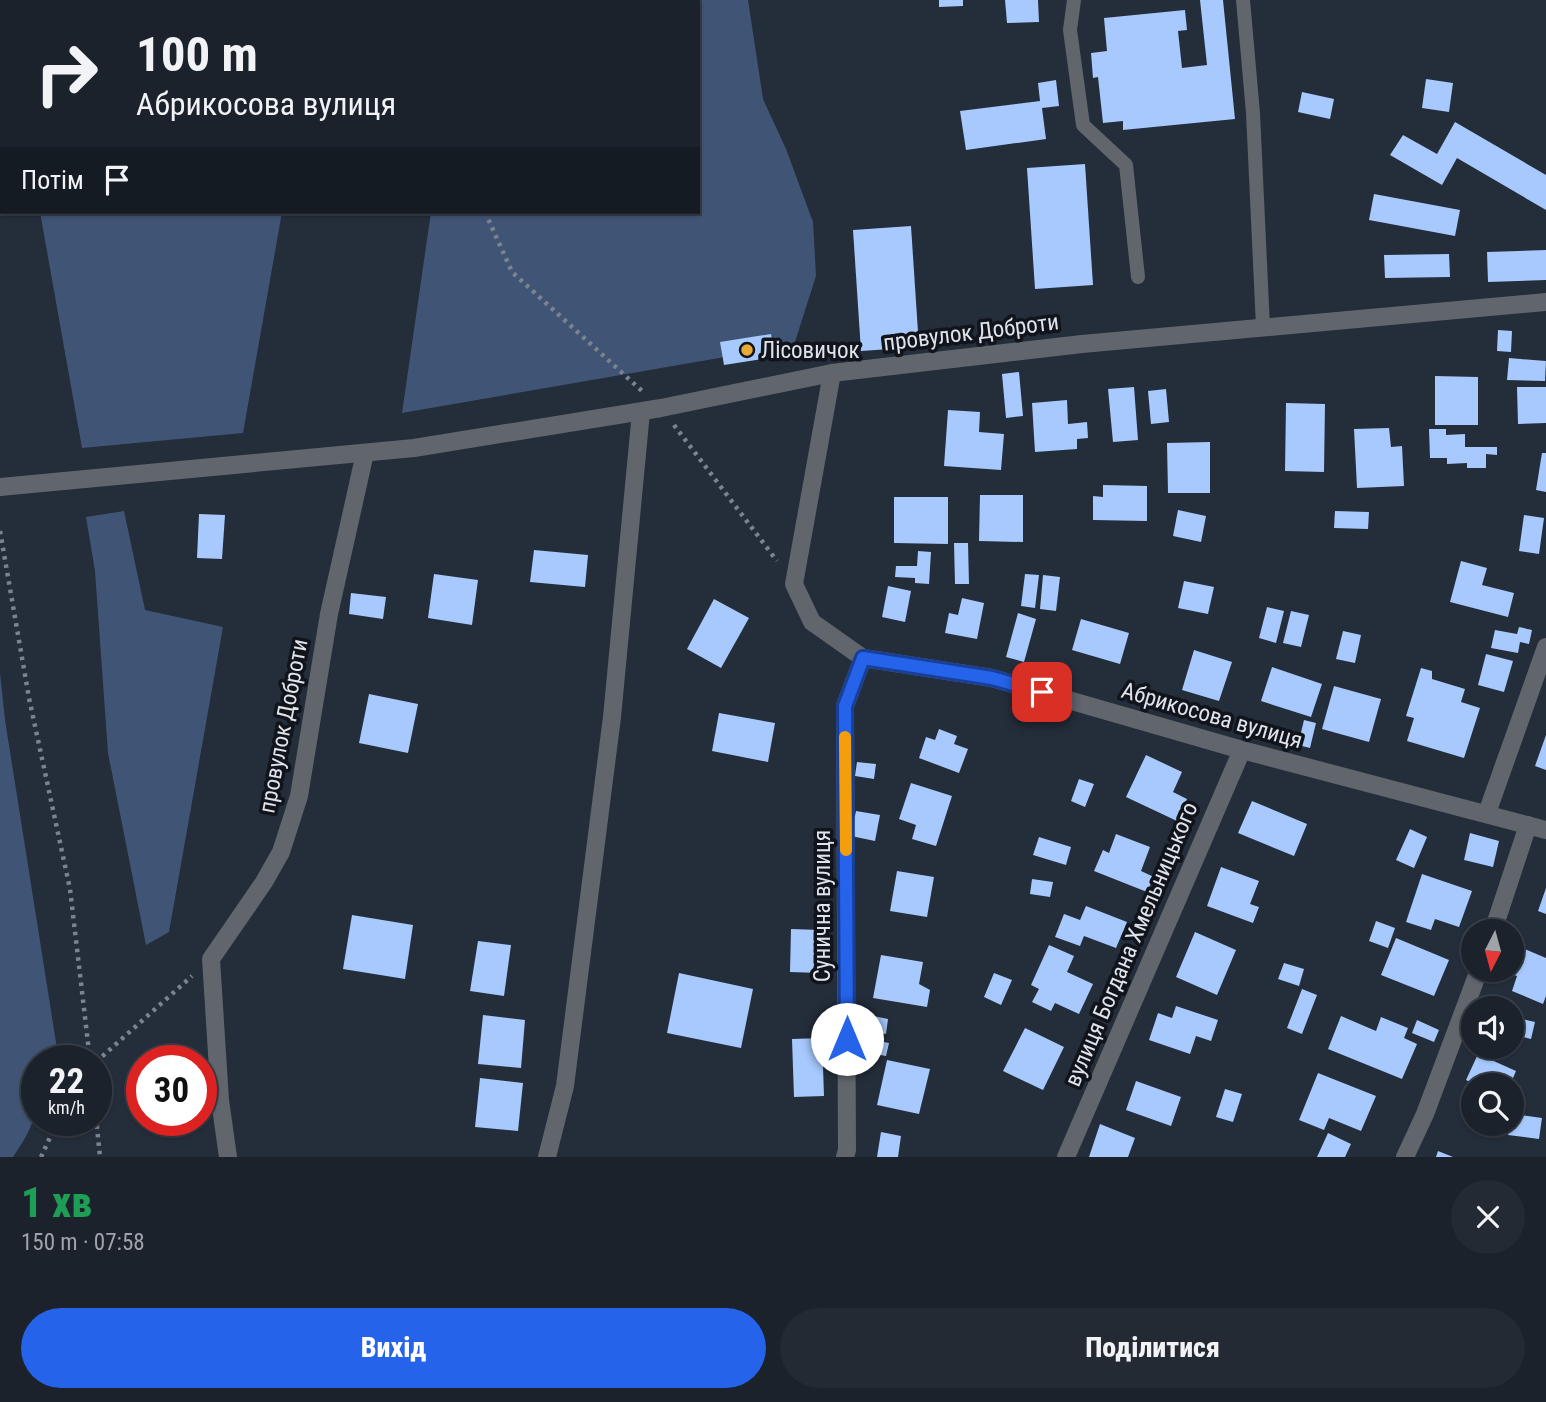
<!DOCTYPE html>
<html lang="uk">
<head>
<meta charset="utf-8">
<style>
	body { margin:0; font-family:"Roboto Condensed",sans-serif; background:#242a34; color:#f1f3f6; height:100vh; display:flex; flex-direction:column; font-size:26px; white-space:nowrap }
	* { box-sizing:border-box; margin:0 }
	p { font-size:23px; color:#a0a4a9 }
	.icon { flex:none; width:38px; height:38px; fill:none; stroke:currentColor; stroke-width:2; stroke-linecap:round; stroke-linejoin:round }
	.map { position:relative; height:1157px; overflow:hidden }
	.panel { display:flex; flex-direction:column; background:#1b222c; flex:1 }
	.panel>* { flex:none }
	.hud { position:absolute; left:0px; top:0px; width:700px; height:214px; box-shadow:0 2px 5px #0004,0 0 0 2px #393f48; background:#1b222c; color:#f1f3f6; overflow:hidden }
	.needle { width:46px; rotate:186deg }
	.controls { position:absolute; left:1461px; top:919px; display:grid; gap:14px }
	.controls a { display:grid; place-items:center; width:63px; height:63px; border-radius:50%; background:#1b222c; box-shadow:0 2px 5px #0004,0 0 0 2px #393f48; font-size:35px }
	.speed { position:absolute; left:21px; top:1045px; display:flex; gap:14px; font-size:35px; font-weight:700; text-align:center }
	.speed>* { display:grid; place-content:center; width:91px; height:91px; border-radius:50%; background:#1b222c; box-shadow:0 2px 5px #0004,0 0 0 2px #393f48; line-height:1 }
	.speed small { font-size:18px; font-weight:400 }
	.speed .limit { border:10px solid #d22; background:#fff; color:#111 }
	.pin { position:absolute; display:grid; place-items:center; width:60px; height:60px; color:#fff; margin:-30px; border-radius:14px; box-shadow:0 4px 10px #0006 }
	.me { position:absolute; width:77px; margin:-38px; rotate:0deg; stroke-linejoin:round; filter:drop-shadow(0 0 5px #0008) }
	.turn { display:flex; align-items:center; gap:24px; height:147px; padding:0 21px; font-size:32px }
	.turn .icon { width:91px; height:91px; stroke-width:2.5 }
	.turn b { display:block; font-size:49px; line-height:60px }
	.then { display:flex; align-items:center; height:66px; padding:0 21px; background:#0003; gap:14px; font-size:26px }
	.round { display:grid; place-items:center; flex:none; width:74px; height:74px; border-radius:37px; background:#242a34 }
	.overview { display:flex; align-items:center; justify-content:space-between; height:119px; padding:0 21px }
	h1 { font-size:42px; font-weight:800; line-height:52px; color:#1e9e55 }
	.cta { display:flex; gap:14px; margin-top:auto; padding:14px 21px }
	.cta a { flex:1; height:80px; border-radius:42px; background:#2563eb; color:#fff; font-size:28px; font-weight:800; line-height:80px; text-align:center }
	.cta a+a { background:#242a34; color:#f1f3f6 }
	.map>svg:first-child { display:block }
</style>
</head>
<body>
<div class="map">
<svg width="1546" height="1157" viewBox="0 0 1546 1157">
	<rect width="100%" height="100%" fill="#242d3a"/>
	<g fill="#405575">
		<path d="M118 0H318L118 2Z"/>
		<path d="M461 0H748L763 99 786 149 813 222 816 276 794 345 402 413 431 212H698V2H461Z"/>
		<path d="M40 212H282L243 433 82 448Z"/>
		<path d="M124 511 145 610 223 627 169 932 146 945 108 753 95 571 86 517Z"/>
		<path d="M0 673 5 720 58 1055 56 1060H37C37 1108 41 1116 13 1157H0Z"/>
	</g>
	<g fill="#a7c9fd">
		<path d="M939 0H963V6L939 7Z"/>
		<path d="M1005 0H1038L1039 22 1007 23Z"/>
		<path d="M1200 0H1223L1235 119 1123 130V121L1103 123 1098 77 1093 78 1091 53 1107 51 1104 18 1185 10 1187 30 1178 31 1182 68 1207 65Z"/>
		<path d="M1426 79 1453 83 1449 112 1422 108Z"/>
		<path d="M1056 80 1059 106 1042 108 1046 139 966 150 960 111 1040 101 1038 83Z"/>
		<path d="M1302 92 1334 99 1330 119 1298 112Z"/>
		<path d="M1455 122 1546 175V210L1457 158 1442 185 1390 155 1403 135 1437 154Z"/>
		<path d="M1085 164 1093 285 1035 289 1027 168Z"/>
		<path d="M1374 194 1460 210 1455 236 1369 220Z"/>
		<path d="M911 226 919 347 861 351 853 230Z"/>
		<path d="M1546 250V280L1488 282 1487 252Z"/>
		<path d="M1449 254 1450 277 1385 278 1384 255Z"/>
		<path d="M1498 330 1512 331 1511 352 1497 351Z"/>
		<path d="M771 334 775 357 724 365 720 342Z"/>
		<path d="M1509 358 1546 361 1545 381 1507 380Z"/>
		<path d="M1019 372 1023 416 1006 418 1002 374Z"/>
		<path d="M1435 376 1478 377V425H1435Z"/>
		<path d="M1134 387 1138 440 1113 442 1108 389Z"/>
		<path d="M1517 387H1546V423L1518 424Z"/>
		<path d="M1166 389 1169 422 1151 424 1148 391Z"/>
		<path d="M1067 400 1068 424 1087 422 1088 438 1077 439V449L1035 452 1032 403Z"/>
		<path d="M1286 403 1325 404 1324 472 1285 471Z"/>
		<path d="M948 410 980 412 979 432 1004 434 1001 470 944 466Z"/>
		<path d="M1389 428 1391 447 1402 446 1404 486 1357 488 1354 429Z"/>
		<path d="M1429 429H1446V435L1465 434V447H1497V455L1486 454V468H1467V463L1447 464V458H1430Z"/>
		<path d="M1210 442V493H1168L1167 443Z"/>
		<path d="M1542 453H1546V492L1536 490Z"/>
		<path d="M1103 485 1147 486V521L1093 520V496L1103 497Z"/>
		<path d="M980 495H1023V542L979 541Z"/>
		<path d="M894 497H948V544L894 543Z"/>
		<path d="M1178 510 1206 516 1201 542 1173 536Z"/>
		<path d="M1335 511 1369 512 1368 529 1334 528Z"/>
		<path d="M199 514 225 515 222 559 197 558Z"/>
		<path d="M1524 515 1544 518 1539 554 1519 551Z"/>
		<path d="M954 543H968L969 584H955Z"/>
		<path d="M534 550 588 555 585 587 530 582Z"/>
		<path d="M918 551 931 552 929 584 915 583V578L895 577 896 566H917Z"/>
		<path d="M1461 561 1487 568 1482 585 1514 593 1508 617 1450 602Z"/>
		<path d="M434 574 478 580 472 625 428 618Z"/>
		<path d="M1025 574 1039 575 1035 608 1021 606Z"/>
		<path d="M1043 575 1060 577 1056 611 1040 609Z"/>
		<path d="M1184 581 1214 587 1208 614 1178 608Z"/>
		<path d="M888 586 911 591 905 622 882 617Z"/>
		<path d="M351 593 386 597 383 619 349 614Z"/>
		<path d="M962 598 984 603 977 639 945 633 949 613 958 615Z"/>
		<path d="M714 599 749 618 721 668 687 649Z"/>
		<path d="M1267 607 1284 611 1276 643 1259 638Z"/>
		<path d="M1291 611 1309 615 1301 647 1283 643Z"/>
		<path d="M1018 613 1036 619 1024 662 1006 657Z"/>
		<path d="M1081 619 1129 633 1120 664 1072 650Z"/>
		<path d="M1519 627 1532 630 1529 644 1520 642 1518 653 1491 648 1495 630 1517 634Z"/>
		<path d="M1343 631 1361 635 1355 663 1336 659Z"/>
		<path d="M1194 650 1232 662 1219 701 1182 690Z"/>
		<path d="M1486 654 1513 661 1504 692 1478 685Z"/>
		<path d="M1272 667 1322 684 1311 717 1261 701Z"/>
		<path d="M1421 668 1432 671V679L1465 689 1461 702 1480 708 1464 758 1407 741 1414 718 1406 716Z"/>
		<path d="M1334 686 1381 699 1369 742 1322 729Z"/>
		<path d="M369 694 418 704 408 753 359 743Z"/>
		<path d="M719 713 775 723 768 762 712 751Z"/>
		<path d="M1304 720 1316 723 1310 748 1298 745Z"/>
		<path d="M939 729 957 736 954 744 968 749 959 773 919 758 926 737 935 740Z"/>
		<path d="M1546 735V770L1535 766Z"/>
		<path d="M1146 755 1182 772 1173 792 1187 799 1177 821 1126 797Z"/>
		<path d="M857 762 876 764 874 779 855 776Z"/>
		<path d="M1079 779 1094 784 1085 807 1071 801Z"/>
		<path d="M911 783 952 796 936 846 912 839 916 825 899 819Z"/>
		<path d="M1252 801 1307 824 1294 856 1238 833Z"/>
		<path d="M856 811 880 815 875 841 851 836Z"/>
		<path d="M1410 829 1427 837 1414 868 1396 860Z"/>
		<path d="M1470 833 1499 841 1493 867 1464 860Z"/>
		<path d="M1116 834 1150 847 1141 871 1154 877 1147 892 1094 871 1103 850 1109 853Z"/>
		<path d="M1039 837 1071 847 1066 865 1033 855Z"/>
		<path d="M1221 867 1259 881 1250 904 1259 907 1253 923 1207 906Z"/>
		<path d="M897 871 934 877 927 917 890 911Z"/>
		<path d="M1422 874 1472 891 1459 927 1435 919 1431 930 1406 922Z"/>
		<path d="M1032 879 1053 882 1050 897 1030 894Z"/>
		<path d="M1546 888V914L1538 911Z"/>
		<path d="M1086 906 1127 922 1116 948 1084 936 1080 946 1055 937 1064 914 1080 920Z"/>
		<path d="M352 915 413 925 405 979 343 969Z"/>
		<path d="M1376 921 1395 928 1388 948 1369 941Z"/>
		<path d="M791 929 821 930 820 973 790 972Z"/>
		<path d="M1195 932 1236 950 1217 995 1176 977Z"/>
		<path d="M1396 938 1449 960 1434 996 1381 975Z"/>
		<path d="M478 941 511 945 504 996 470 991Z"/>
		<path d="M1049 945 1074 956 1067 972 1093 984 1079 1014 1055 1003 1051 1011 1032 1002 1039 989 1031 985Z"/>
		<path d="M1522 948 1546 958V996L1543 1004 1512 991 1517 976 1511 974Z"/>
		<path d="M881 955 923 962 919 984 930 990 927 1007 873 998Z"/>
		<path d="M1284 963 1304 969 1299 986 1278 979Z"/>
		<path d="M679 973 753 989 741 1048 667 1033Z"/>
		<path d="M994 973 1012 980 1001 1005 984 997Z"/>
		<path d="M1302 989 1317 995 1302 1034 1287 1028Z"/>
		<path d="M1176 1006 1218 1020 1211 1041 1196 1036 1190 1054 1149 1040 1158 1013 1172 1018Z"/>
		<path d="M864 1014 888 1019 886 1034 861 1030Z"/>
		<path d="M483 1015 525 1020 521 1068 478 1064Z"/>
		<path d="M1341 1016 1376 1031 1381 1017 1408 1028 1404 1038 1417 1044 1402 1079 1328 1049Z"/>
		<path d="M1514 1017 1535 1022 1531 1039 1512 1034Z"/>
		<path d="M1417 1020 1439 1030 1434 1042 1412 1033Z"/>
		<path d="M1025 1028 1064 1047 1043 1090 1003 1071Z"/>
		<path d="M822 1038 824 1096 794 1097 792 1039Z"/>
		<path d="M865 1038 889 1043 886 1056 863 1052Z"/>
		<path d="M1478 1054 1516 1071 1510 1085H1474V1097L1467 1095 1472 1083 1466 1080Z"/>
		<path d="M887 1060 930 1069 919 1114 877 1105Z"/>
		<path d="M1318 1073 1376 1096 1361 1131 1329 1118 1324 1130 1299 1120Z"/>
		<path d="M480 1078 523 1083 518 1131 475 1127Z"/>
		<path d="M1136 1081 1181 1097 1171 1126 1126 1110Z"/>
		<path d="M1225 1089 1242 1094 1233 1122 1216 1117Z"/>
		<path d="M1512 1114 1542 1118 1539 1139 1508 1135Z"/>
		<path d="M1100 1124 1135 1138 1128 1157H1089Z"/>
		<path d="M881 1132 901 1136 898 1157H877Z"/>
		<path d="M1328 1133 1351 1144 1345 1157H1317Z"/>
		<path d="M1438 1151 1453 1157H1436Z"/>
	</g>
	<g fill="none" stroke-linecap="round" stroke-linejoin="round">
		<g stroke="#7c838e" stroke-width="4.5" stroke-dasharray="3.5 5" stroke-linecap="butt">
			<path d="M392 0 393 2"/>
			<path d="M485 212 512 272 642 391"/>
			<path d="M674 425 777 561"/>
			<path d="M0 531 29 698 70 889 90 1060"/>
			<path d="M96 1062 192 976"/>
			<path d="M96 1117 100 1157"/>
			<path d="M41 1157 58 1120"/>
		</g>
		<g stroke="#61656c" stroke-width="14">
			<path d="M1074 0 1070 30 1083 125 1126 165 1138 277"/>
			<path d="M1243 0 1253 113 1263 327"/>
		</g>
		<g stroke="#61656c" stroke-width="18">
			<path d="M832 373 794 584 812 622 863 658 992 678 1242 750 1546 830"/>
			<path d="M0 487 414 448 661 408 832 373 1082 344 1546 302"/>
			<path d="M1487 813 1546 647"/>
			<path d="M1493 931 1528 825"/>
			<path d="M228 1157 220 1100 211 959 264 882 281 852 299 796 329 614 365 453"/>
			<path d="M547 1157 565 1086 612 717 641 412"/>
			<path d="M845 1157 847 1150 845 706 863 658"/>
			<path d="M1066 1157 1242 750"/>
			<path d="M1405 1157 1425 1114 1479 970"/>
		</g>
	</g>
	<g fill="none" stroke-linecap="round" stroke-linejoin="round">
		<g stroke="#184099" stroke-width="18">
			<path id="route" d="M847 1039 845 706 863 658 992 678 1042 692"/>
		</g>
		<use href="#route" stroke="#2563eb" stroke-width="12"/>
		<path stroke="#f59e0b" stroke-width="12" d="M845 737 846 850"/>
	</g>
	<circle fill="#e9ab38" stroke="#11151b" stroke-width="2.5" cx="747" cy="350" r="7"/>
	<g text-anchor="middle" stroke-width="7" stroke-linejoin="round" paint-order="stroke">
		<g font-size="23" fill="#dee3ec" stroke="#11151b">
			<text transform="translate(971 332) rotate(-7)" y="8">провулок Доброти</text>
			<text transform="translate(1212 715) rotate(16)" y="8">Абрикосова вулиця</text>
			<text transform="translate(283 726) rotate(-79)" y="8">провулок Доброти</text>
			<text transform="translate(822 906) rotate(-90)" y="8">Сунична вулиця</text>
			<text transform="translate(1131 944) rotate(-67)" y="8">вулиця Богдана Хмельницького</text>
		</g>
		<g font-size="23" fill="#dee3ec" stroke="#11151b" text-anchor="start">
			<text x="761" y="358">Лісовичок</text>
		</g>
	</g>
</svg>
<div class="controls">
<a><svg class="needle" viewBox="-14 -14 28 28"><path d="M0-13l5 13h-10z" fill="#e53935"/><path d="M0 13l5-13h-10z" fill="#a0a4a9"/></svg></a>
<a><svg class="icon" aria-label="sound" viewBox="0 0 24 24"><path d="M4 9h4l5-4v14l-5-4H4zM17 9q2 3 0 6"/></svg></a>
<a><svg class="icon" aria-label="search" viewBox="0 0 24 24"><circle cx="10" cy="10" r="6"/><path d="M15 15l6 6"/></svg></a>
</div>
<div class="speed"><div>22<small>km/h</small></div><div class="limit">30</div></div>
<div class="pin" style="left:1042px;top:692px;background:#d93025"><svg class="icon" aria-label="arrive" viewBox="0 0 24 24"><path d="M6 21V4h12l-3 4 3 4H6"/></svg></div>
<svg class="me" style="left:847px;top:1039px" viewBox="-20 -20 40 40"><circle r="19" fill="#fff"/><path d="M0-13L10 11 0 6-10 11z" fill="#2563eb"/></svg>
<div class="hud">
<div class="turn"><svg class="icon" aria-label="right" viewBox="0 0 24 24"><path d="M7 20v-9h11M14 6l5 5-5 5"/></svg><div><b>100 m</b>Абрикосова вулиця</div></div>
<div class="then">Потім<svg class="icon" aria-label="arrive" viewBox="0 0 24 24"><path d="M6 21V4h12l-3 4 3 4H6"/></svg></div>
</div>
</div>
<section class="panel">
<div class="overview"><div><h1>1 хв</h1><p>150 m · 07:58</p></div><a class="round"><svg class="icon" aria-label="close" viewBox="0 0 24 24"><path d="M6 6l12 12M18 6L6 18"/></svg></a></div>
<div class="cta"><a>Вихід</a><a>Поділитися</a></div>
</section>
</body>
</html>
